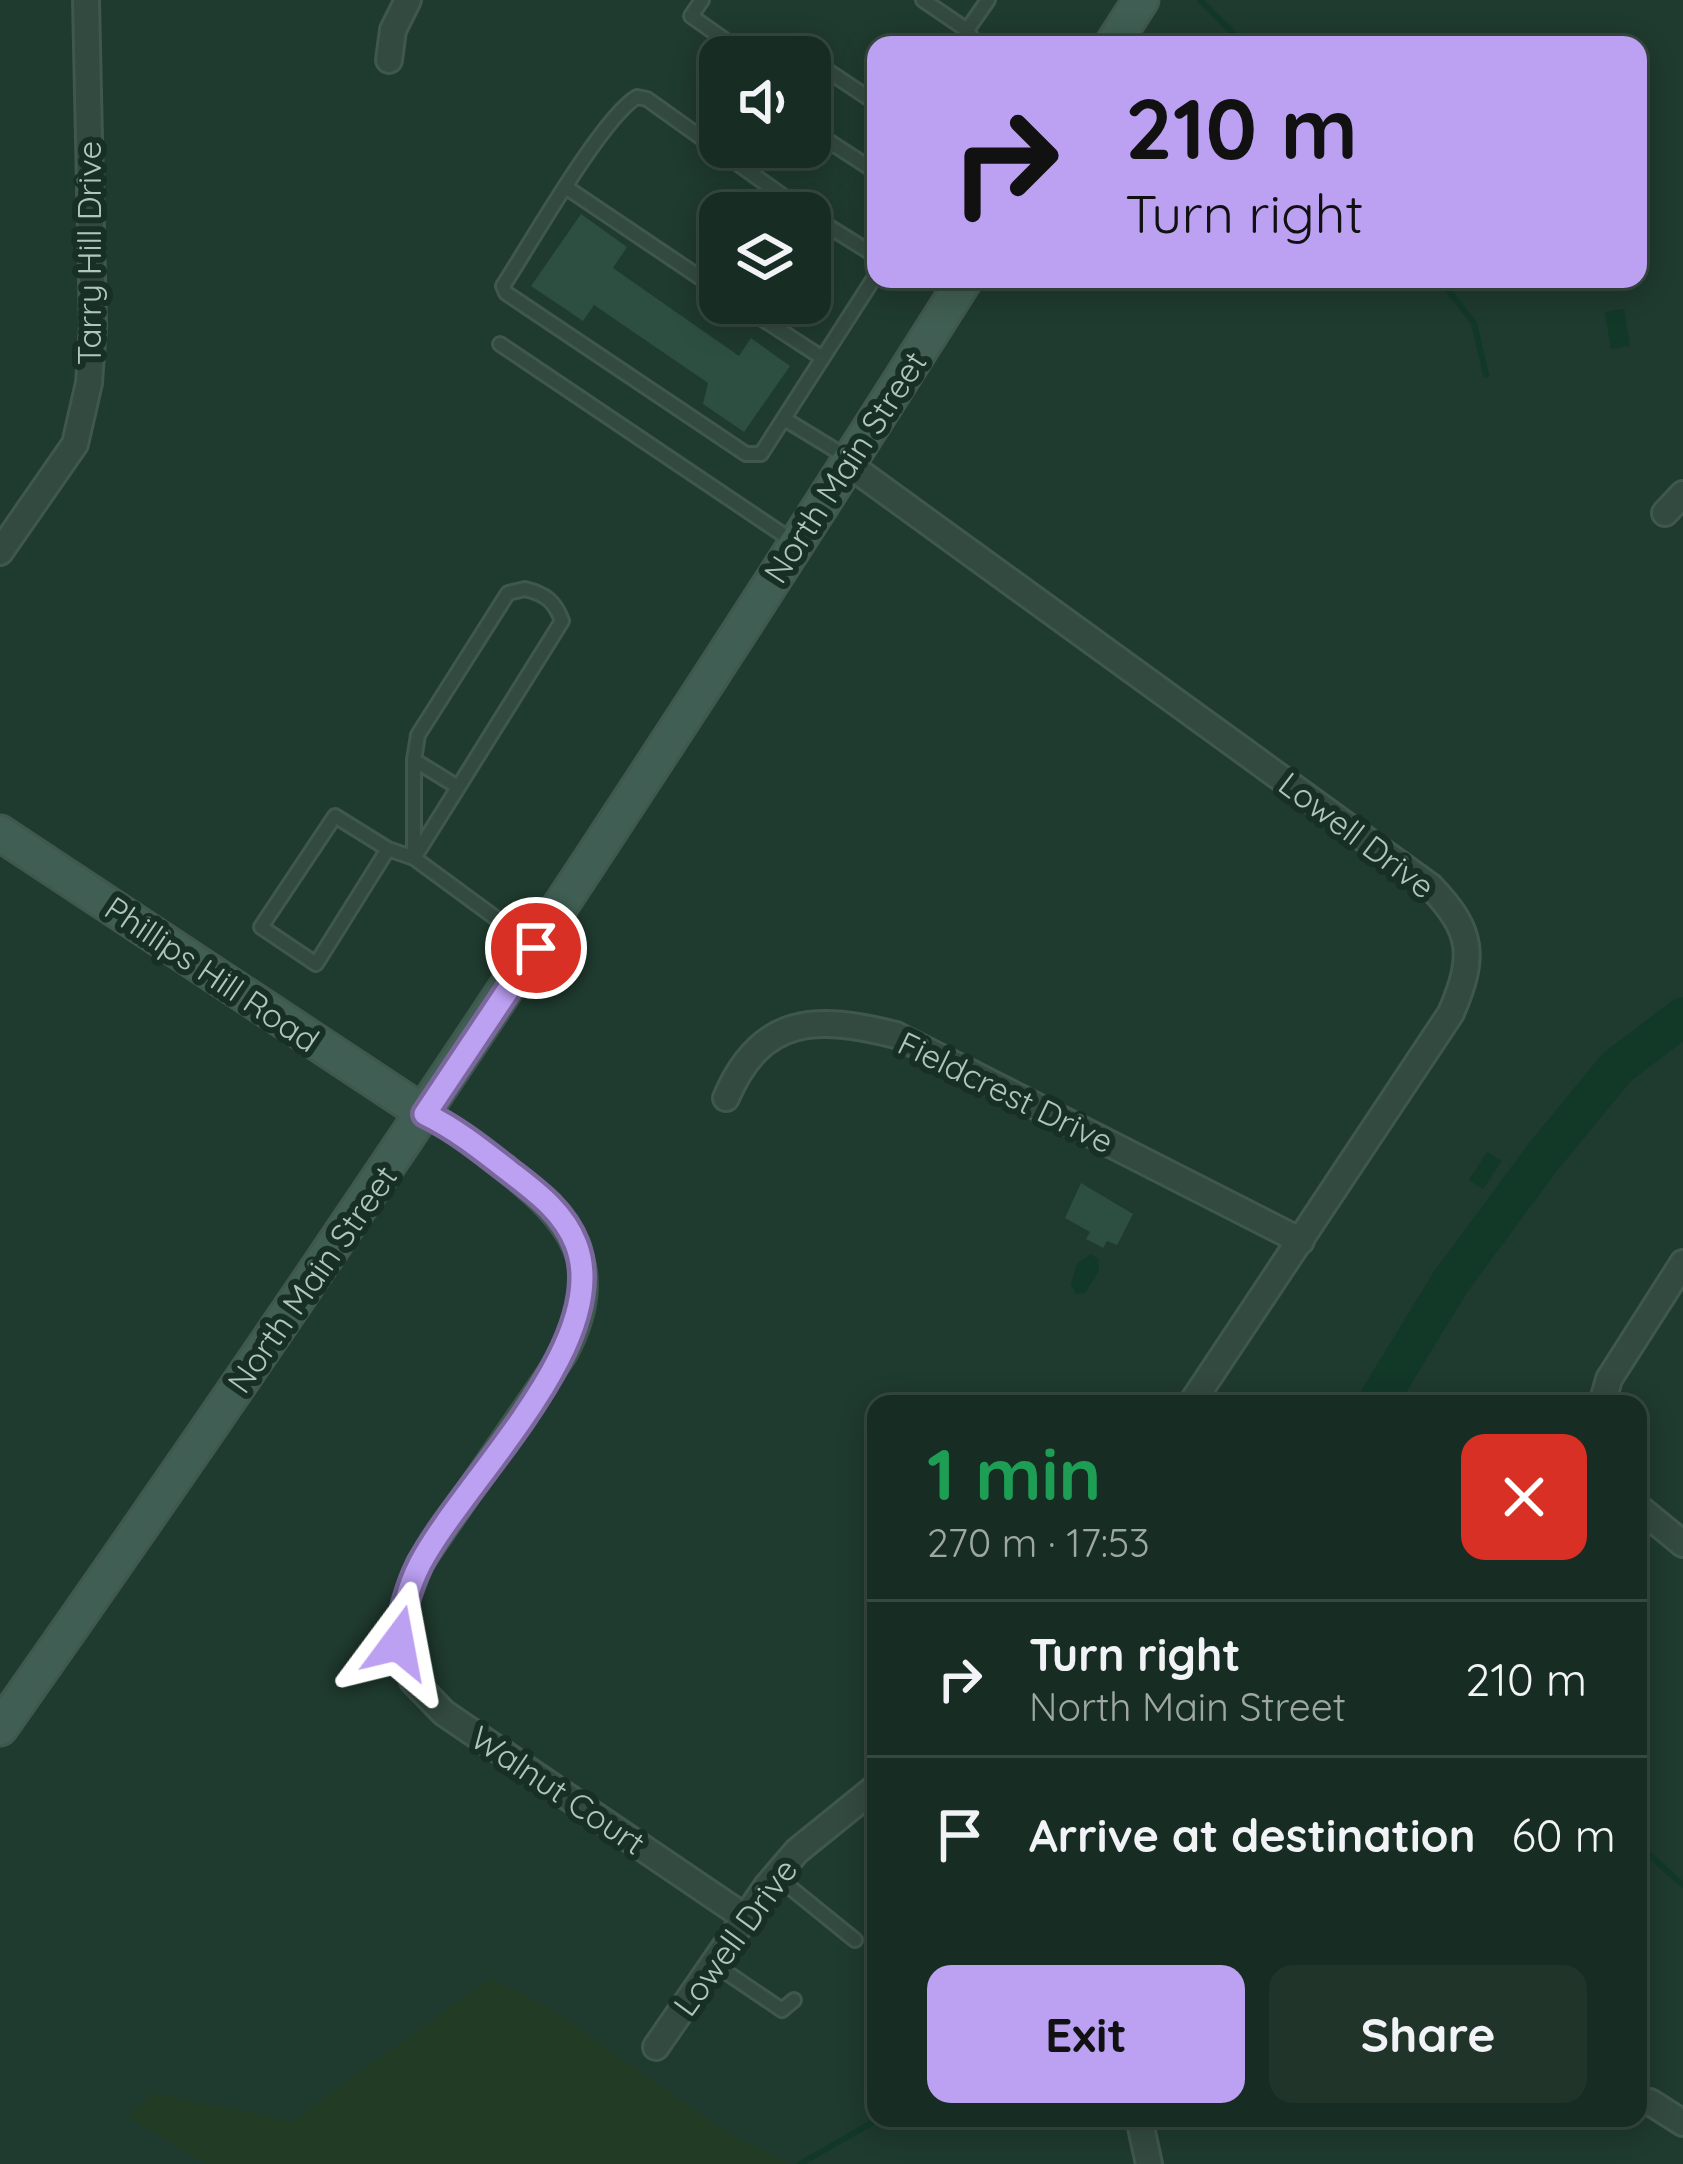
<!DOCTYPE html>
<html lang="en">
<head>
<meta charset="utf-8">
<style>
	body { margin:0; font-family:Quicksand,sans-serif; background:#20342a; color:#f1f3f6; height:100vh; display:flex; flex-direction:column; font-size:45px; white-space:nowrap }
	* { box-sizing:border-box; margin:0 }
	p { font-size:39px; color:#9ea7a5 }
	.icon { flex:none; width:66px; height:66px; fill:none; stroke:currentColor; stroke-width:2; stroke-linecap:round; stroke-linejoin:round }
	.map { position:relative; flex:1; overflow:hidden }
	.sheet { position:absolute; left:867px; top:1395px; width:780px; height:732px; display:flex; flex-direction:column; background:#172c22; border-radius:24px; box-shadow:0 6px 30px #0003,0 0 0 3px #364840 }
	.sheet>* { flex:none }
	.guide { position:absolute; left:867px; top:36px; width:780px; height:252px; border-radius:24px; box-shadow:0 6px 30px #0003,0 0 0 3px #364840; background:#bca0f2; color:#111; overflow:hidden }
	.controls { position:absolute; left:699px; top:36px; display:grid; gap:24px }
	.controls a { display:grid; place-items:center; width:132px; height:132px; border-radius:24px; background:#172c22; box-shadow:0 6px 30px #0003,0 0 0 3px #364840; font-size:60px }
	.pin { position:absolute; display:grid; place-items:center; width:102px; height:102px; color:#fff; margin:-51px; border:6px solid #fff; border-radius:50%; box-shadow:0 3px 12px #0007 }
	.me { position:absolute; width:132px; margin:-66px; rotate:13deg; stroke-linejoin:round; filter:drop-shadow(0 0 9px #0008) }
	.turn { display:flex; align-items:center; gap:42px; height:252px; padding:0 60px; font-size:54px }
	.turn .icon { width:156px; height:156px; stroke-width:2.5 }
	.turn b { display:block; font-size:84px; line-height:102px }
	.round { display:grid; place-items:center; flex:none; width:126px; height:126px; border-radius:24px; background:#20342a }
	.summary { display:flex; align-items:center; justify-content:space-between; height:204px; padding:0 60px }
	h1 { font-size:72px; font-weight:800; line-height:90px; color:#1e9e55 }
	.action { display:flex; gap:24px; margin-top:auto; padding:24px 60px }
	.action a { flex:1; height:138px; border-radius:24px; background:#bca0f2; color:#111; font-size:48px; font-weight:800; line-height:138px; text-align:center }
	.action a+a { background:#20342a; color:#f1f3f6 }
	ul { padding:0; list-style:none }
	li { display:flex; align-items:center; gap:36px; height:156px; padding:0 60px; border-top:3px solid #364840 }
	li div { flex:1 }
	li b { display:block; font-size:45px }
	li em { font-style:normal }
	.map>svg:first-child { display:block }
</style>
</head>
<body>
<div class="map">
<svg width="1683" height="2164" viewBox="0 0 1683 2164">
	<rect width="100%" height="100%" fill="#1f3a2e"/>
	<path fill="#213b24" d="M490 1978 551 2009 729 2134 790 2164H205L128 2116 153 2093 292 2121Z"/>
	<g fill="#123828">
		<path d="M1624 309 1630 346 1611 349 1605 312Z"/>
		<path d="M1487 1152 1502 1161 1483 1189 1469 1180Z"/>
		<path d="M1091 1254 1099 1260V1271L1085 1293 1076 1294 1071 1284 1077 1264Z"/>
	</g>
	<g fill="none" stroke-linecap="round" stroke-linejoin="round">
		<g stroke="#123828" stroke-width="6">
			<path d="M1200 0 1245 45"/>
			<path d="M1439 279 1474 323 1486 375"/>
			<path d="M1638 1845 1683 1885"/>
			<path d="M800 2164 880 2118"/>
		</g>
		<path stroke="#123828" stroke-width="39" d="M1376 1404 1451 1281 1543 1157 1617 1067 1683 1017"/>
	</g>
	<g fill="#2d4f41">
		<path d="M581 214 627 247 613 268 739 356 751 338 790 366 744 432 703 404 708 383 594 305 583 321 531 286Z"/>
		<path d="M1081 1183 1133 1214 1117 1245 1107 1241 1103 1248 1086 1239 1090 1232 1065 1218Z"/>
	</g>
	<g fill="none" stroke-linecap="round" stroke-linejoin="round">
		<g stroke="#3f574d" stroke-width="18">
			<g id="lane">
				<path d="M702 0 691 16 749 57"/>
				<path d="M923 0 967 30"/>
				<path d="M976 45 967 30 988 0"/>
				<path d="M810 59 876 103"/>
				<path d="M810 129 870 168 876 160"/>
				<path d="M567 188 720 291"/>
				<path d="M807 213 647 99 637 97C603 116 529 246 503 286L506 293 746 454H761L876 275"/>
				<path d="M810 215 876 256"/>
				<path d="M738 303 821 357"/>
				<path d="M500 344 794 542"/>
				<path d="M786 420 850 459"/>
				<path d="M525 589C545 594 555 601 562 621L414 858V760L418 735 508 593Z"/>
				<path d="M414 760 458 787"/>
				<path d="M388 849 335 816 261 927 316 964 388 849 414 858 531 944"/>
				<path d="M776 1876 855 1940"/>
				<path d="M714 1964 782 2010 794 2000"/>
			</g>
		</g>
		<g stroke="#3f574d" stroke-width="30">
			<g id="street">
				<path d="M389 60 393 30 408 0"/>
				<path d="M848 464 1431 887C1474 932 1475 957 1451 1013L1191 1404"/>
				<path d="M1665 513 1683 494"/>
				<path d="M0 552 75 444 89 383 93 326 86 0"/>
				<path d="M726 1098C761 1015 817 1015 896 1035L1301 1241"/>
				<path d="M425 1114C454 1128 477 1147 502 1166 571 1219 611 1268 563 1355L420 1563 405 1602 398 1643 413 1681 444 1713 746 1918"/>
				<path d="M1602 1404 1609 1379 1683 1263"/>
				<path d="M1638 1507 1683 1544"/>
				<path d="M656 2047 767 1886 797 1851 876 1787"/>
				<path d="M1650 2102 1683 2123"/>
				<path d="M1139 2118 1149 2164"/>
			</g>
		</g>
		<g stroke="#3f574d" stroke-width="39">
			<g id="secondary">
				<path d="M1112 45 1141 0"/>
				<path d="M0 833 425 1114"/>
				<path d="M0 1728C335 1253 655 770 965 279"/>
			</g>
		</g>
		<use href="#lane" stroke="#334a41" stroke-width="12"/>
		<use href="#street" stroke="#334a41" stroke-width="24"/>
		<use href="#secondary" stroke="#405e53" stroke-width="33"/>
	</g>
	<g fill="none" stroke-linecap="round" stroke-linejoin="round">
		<g stroke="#7a689d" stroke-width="30">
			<path id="route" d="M398 1643C402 1615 407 1589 420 1564 464 1480 614 1342 576 1244 563 1211 536 1192 509 1171 482 1150 456 1129 425 1114L536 948"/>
		</g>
		<use href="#route" stroke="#bca0f2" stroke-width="21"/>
	</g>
	<g text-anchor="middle" stroke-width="12" stroke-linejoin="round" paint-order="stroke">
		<g font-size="33" fill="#adc7bd" stroke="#182f25">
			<text transform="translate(89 253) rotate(-90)" y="12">Tarry Hill Drive</text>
			<text transform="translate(845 467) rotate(-57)" y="12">North Main Street</text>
			<text transform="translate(1357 835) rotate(37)" y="12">Lowell Drive</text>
			<text transform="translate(212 974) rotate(34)" y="12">Phillips Hill Road</text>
			<text transform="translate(1006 1092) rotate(26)" y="12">Fieldcrest Drive</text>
			<text transform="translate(312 1279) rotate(-55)" y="12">North Main Street</text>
			<text transform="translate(558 1790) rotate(34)" y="12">Walnut Court</text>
			<text transform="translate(735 1937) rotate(-54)" y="12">Lowell Drive</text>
		</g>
	</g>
</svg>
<div class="controls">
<a><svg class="icon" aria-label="sound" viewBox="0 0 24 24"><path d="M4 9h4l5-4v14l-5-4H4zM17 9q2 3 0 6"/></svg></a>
<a><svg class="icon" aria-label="layers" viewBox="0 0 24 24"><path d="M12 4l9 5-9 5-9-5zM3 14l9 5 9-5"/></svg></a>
</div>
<div class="pin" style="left:536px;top:948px;background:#d93025"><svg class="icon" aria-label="arrive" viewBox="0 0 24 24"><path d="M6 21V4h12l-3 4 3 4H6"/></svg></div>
<svg class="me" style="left:398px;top:1643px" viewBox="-20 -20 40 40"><path d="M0-17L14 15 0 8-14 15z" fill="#bca0f2" stroke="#fff" stroke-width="4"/></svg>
<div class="guide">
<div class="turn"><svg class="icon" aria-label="right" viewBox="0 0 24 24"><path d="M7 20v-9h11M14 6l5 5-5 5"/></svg><div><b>210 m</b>Turn right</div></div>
</div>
<section class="sheet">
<div class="summary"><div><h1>1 min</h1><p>270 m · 17:53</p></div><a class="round" style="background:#d93025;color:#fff"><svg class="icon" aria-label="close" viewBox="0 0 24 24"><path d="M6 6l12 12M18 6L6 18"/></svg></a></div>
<ul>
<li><svg class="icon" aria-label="right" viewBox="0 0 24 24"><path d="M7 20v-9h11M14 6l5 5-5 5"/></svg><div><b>Turn right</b><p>North Main Street</p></div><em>210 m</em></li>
<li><svg class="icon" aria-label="arrive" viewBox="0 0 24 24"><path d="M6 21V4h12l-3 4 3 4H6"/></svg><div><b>Arrive at destination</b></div><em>60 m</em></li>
</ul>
<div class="action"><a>Exit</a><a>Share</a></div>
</section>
</div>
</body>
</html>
